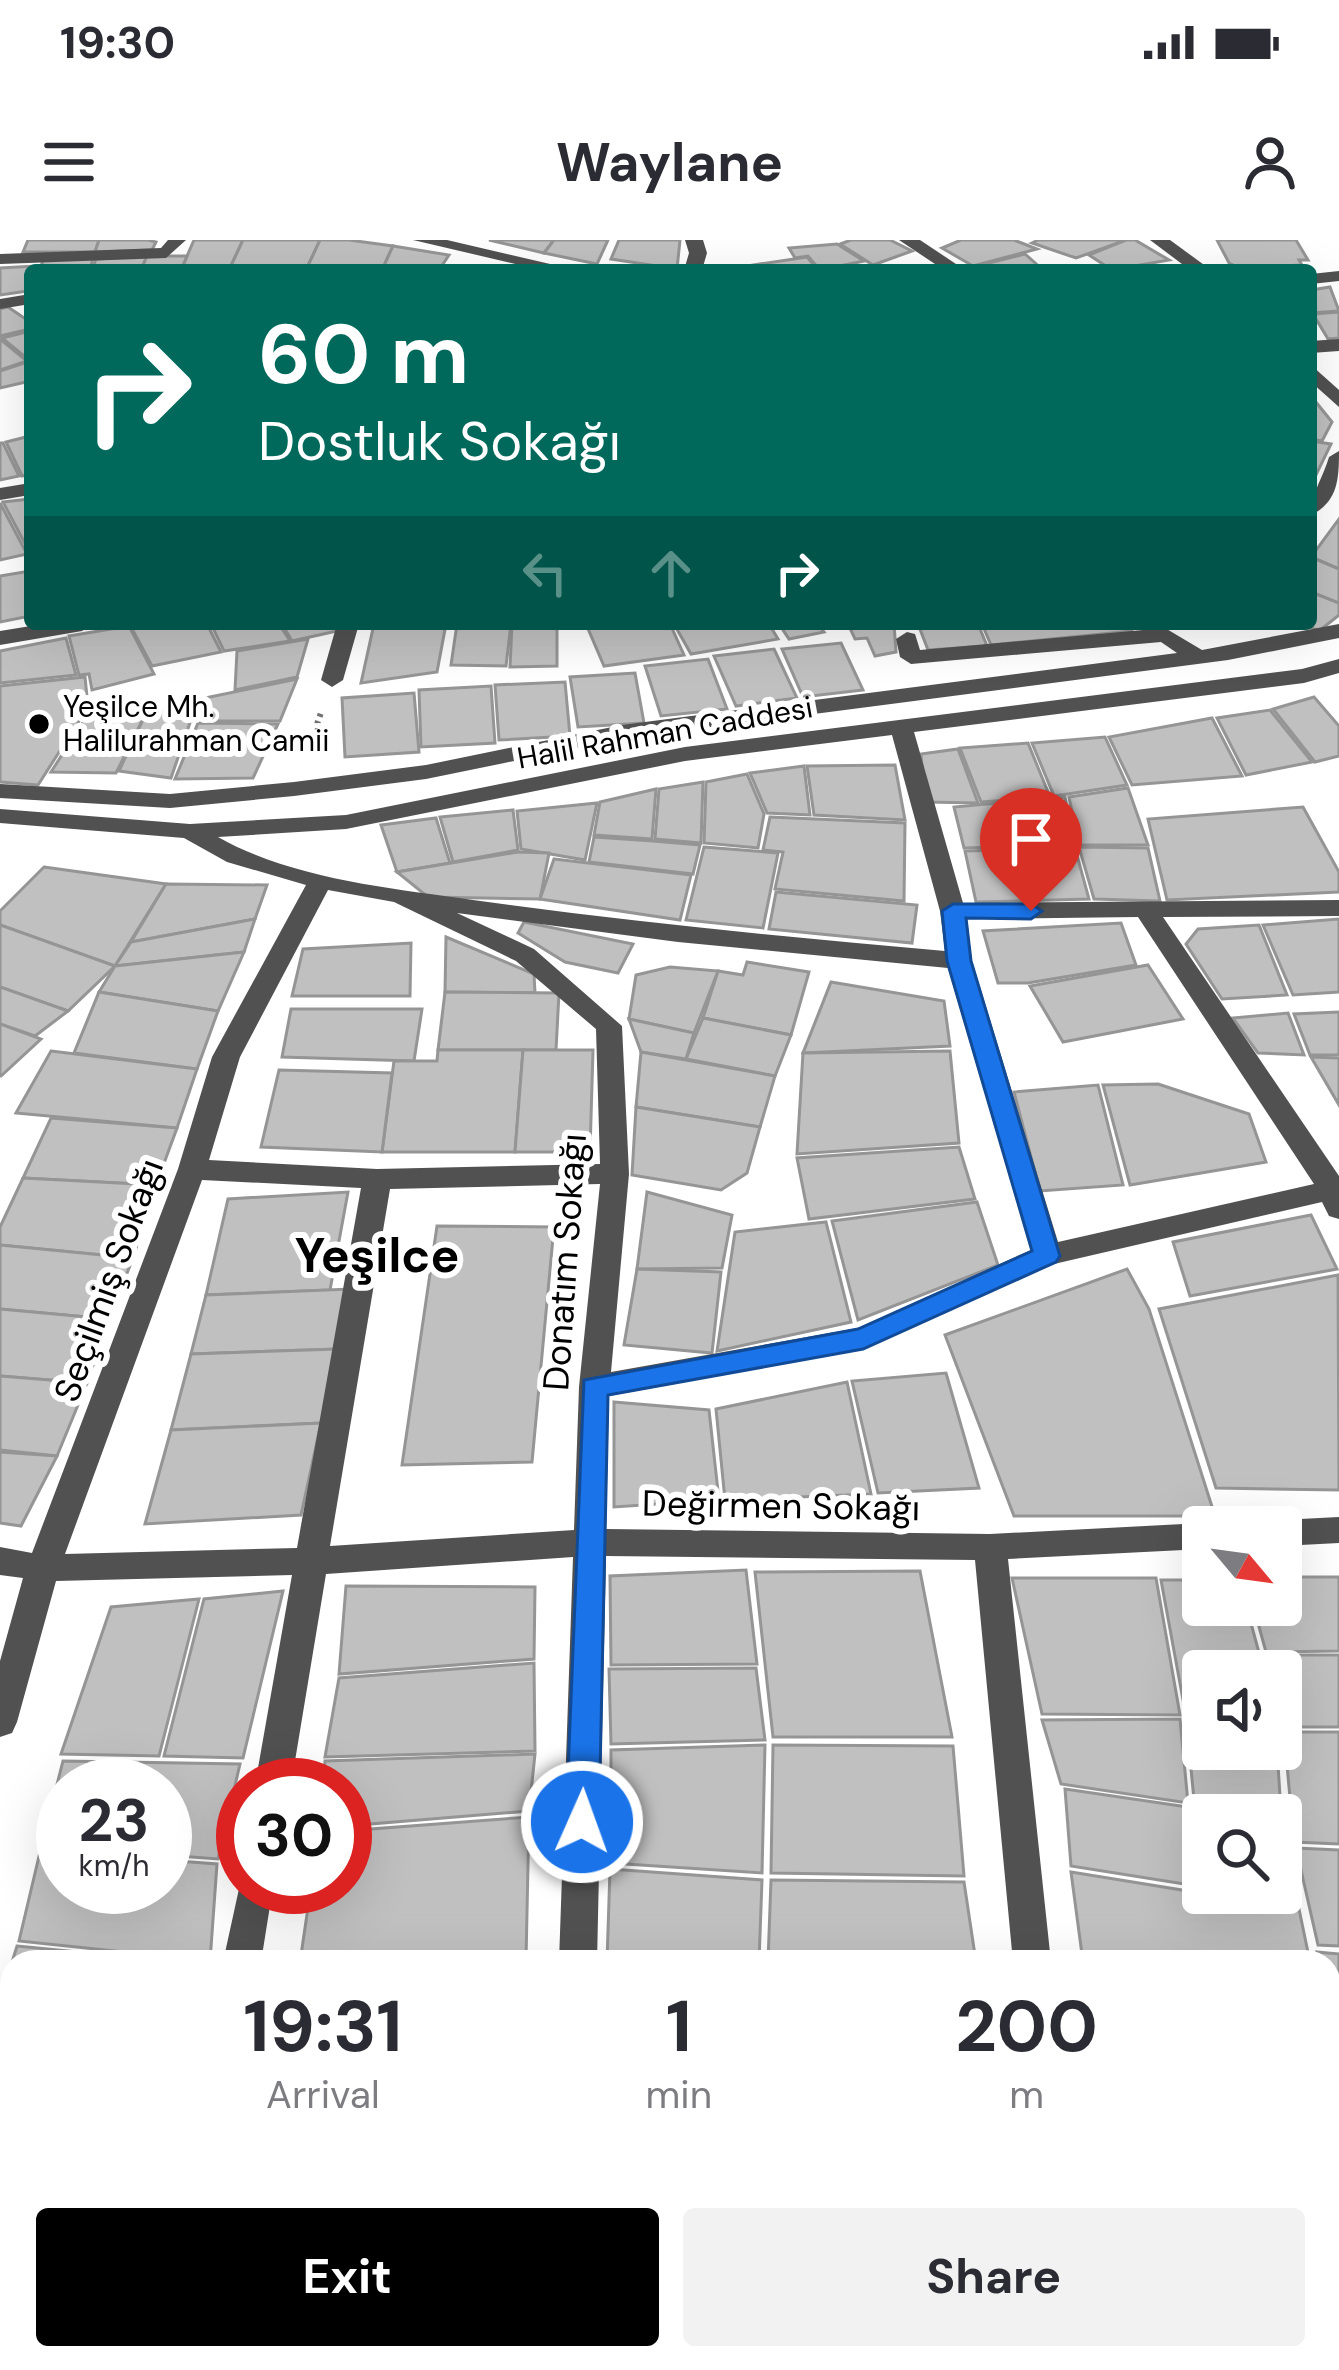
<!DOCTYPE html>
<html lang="en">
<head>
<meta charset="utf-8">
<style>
	body { margin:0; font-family:"DM Sans",sans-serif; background:#f2f2f3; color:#2b2b33; height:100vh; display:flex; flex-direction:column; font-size:45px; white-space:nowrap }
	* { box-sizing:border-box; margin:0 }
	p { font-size:39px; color:#7c7c81 }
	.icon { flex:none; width:66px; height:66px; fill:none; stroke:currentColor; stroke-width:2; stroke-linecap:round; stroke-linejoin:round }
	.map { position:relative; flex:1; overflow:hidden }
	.panel { position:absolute; left:0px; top:1710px; width:1341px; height:420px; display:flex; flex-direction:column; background:#fff; border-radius:36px 36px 0 0; box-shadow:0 12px 48px #0002 }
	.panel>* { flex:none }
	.guide { position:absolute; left:24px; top:24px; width:1293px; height:366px; border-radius:12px; box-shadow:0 12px 48px #0002; background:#00695c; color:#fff; overflow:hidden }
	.needle { width:78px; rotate:119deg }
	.tools { position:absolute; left:1182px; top:1266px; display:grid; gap:24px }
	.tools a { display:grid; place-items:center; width:120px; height:120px; border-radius:12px; background:#fff; box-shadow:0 12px 48px #0002; font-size:60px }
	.speed { position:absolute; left:36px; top:1518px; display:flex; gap:24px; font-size:60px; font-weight:700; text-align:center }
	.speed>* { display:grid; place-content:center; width:156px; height:156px; border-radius:50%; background:#fff; box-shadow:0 12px 48px #0002; line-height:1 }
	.speed small { font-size:30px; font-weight:400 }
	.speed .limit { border:18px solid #d22; background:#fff; color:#111 }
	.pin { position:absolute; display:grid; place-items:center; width:102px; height:102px; color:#fff; margin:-123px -51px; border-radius:50% 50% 50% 0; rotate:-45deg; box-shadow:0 0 12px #0007 }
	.pin .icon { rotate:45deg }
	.me { position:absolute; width:132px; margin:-66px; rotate:2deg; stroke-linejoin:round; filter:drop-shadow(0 0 9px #0008) }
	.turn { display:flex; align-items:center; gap:42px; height:252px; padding:0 36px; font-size:54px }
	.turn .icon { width:156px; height:156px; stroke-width:2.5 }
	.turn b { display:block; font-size:84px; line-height:102px }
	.lanes { display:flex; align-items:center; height:114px; padding:0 36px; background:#0003; justify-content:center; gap:60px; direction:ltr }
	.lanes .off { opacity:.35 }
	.eta { display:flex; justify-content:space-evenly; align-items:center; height:204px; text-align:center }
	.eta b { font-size:72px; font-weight:700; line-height:84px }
	.button { display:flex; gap:24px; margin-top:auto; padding:24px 36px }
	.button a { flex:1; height:138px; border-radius:12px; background:#000; color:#fff; font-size:48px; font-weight:700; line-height:138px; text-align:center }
	.button a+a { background:#f2f2f3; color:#2b2b33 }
	.status { display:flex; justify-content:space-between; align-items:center; height:84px; padding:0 60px; background:#fff; direction:ltr }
	.status svg { height:33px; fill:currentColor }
	header { display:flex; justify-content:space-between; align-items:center; height:156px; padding:0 36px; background:#fff; font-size:54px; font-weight:700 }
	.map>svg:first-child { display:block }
</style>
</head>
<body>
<div class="status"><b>19:30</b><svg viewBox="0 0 49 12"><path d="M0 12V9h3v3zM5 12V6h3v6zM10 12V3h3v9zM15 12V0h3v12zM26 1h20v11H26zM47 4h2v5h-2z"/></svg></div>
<header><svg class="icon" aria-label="menu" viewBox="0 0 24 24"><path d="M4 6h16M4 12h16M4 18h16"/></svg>Waylane<svg class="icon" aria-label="person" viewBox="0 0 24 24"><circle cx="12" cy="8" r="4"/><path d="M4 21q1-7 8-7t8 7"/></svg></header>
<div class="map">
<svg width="1339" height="2130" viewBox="0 0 1339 2130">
	<rect width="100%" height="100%" fill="#fff"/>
	<g fill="#c0c0c0" stroke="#959595" stroke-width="3">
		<path d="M28 0H99L95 12H23Z"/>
		<path d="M99 0H148L156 2 152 10 95 12Z"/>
		<path d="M194 0H243L229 30H181Z"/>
		<path d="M243 0H320L306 30H229Z"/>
		<path d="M320 0H349L393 6 382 30H306Z"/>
		<path d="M489 0H554L544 13Z"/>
		<path d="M554 0H608L597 24 544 13Z"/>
		<path d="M619 0H680L677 29 611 19Z"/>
		<path d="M851 0H890L912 11 873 25 840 4Z"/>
		<path d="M961 0H1014L1037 9 973 26 942 8Z"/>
		<path d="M1038 0H1126L1076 18 1032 3Z"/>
		<path d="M1126 0H1135L1169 20 1112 30 1089 15Z"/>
		<path d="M1217 0H1296L1308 20H1299L1302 25 1239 28 1229 23Z"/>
		<path d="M837 4 864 21 820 30 808 16 795 18 789 8Z"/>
		<path d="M393 6 449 15 439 30H382Z"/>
		<path d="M1025 14 1043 30 973 27Z"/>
		<path d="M147 16 141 30H92L96 19Z"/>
		<path d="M147 16H187L181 30H141Z"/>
		<path d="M807 17 818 30H757L753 25Z"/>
		<path d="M93 18 90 30H40L43 20Z"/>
		<path d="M35 26 28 51 0 55V28Z"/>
		<path d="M1330 47 1339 71 1311 73V50Z"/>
		<path d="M8 67 30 82V89L0 96V69Z"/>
		<path d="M1339 72V98L1328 99 1313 74Z"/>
		<path d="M30 91V120H29L2 98Z"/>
		<path d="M0 99 27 121 0 130Z"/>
		<path d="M30 121V141L0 148V131Z"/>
		<path d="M1311 156 1332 182 1322 201 1311 199Z"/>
		<path d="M30 196V234L22 236 6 202Z"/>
		<path d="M1311 201 1331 204 1314 239 1311 238Z"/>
		<path d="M0 203H3L19 236 0 240Z"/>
		<path d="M30 259V313L3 262Z"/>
		<path d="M0 263 27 314 0 320Z"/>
		<path d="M1339 279V329L1311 317Z"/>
		<path d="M1311 317 1339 329V363L1311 352Z"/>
		<path d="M30 331V376L0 382V336Z"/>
		<path d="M1311 352 1339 363V375L1319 391 1302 384H1311Z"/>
		<path d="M207 384 221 412 152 426 130 385Z"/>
		<path d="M211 384H279L290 401 224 411Z"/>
		<path d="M282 384H333L337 391 292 401Z"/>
		<path d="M374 384H446L437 432 361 443Z"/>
		<path d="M457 384H511L506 426 451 425Z"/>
		<path d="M512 384H557V426L510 427Z"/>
		<path d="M586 384H670L684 415 604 426Z"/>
		<path d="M674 384H769L778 399 691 414Z"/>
		<path d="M779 384H818L824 392 789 399Z"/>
		<path d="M848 384H894L896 412 875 416 867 398 855 399Z"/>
		<path d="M918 384H978L987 406 928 410Z"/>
		<path d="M982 384H1128L1132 391 991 405Z"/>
		<path d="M129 386 154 434 92 450 89 434 79 435 69 396Z"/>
		<path d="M66 398 76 435 0 443V411Z"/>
		<path d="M308 399 297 437 235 450 237 411Z"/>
		<path d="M841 403 863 450 803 457 782 409Z"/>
		<path d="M774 409 797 458 736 466 714 416Z"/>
		<path d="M708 419 727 469 661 476 645 426Z"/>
		<path d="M635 433 644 483 578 487 570 437Z"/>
		<path d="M85 437 88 467 38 545 0 542V446Z"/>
		<path d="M297 439 280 481H194L200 459Z"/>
		<path d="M565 442 570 496 499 500 495 445Z"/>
		<path d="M491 446 495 503 421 507 419 450Z"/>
		<path d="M414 453 419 512 345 517 342 458Z"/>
		<path d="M1314 457 1339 486V516L1315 522 1273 469Z"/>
		<path d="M92 468 147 471 116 533 51 532Z"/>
		<path d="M1270 470 1312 522 1246 535 1217 478Z"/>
		<path d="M147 471 193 474 171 538 119 531Z"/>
		<path d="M1212 478 1242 536 1132 545 1109 497Z"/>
		<path d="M198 483 278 484 253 538 175 539Z"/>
		<path d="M1105 497 1127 545 1054 556 1032 503Z"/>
		<path d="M1028 503 1050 557 981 562 960 508Z"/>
		<path d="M958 509 978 563 925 562 921 514Z"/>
		<path d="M895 525 905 580 814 575 807 526Z"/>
		<path d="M804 526 810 575 767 573 750 533Z"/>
		<path d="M747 534 764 574 758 608 704 603 706 542Z"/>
		<path d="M703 542 701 603 655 599 659 549Z"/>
		<path d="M1128 548 1148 605H1079L1069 557Z"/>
		<path d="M656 549 652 599 594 595 600 562Z"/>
		<path d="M1065 557 1074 605 964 608 954 567Z"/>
		<path d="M597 563 585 620 521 609 517 571Z"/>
		<path d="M1303 567 1339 632V652L1167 660 1148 579Z"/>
		<path d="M513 570 518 610 453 622 440 577Z"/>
		<path d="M770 577 905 583 904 661 775 649 783 612 763 610Z"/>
		<path d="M436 578 450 623 397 632 381 585Z"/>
		<path d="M594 597 653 601 700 605 693 634 589 622Z"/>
		<path d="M704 607 778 613 763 688 686 680Z"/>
		<path d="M1079 607 1148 608 1160 661 1094 659Z"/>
		<path d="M1075 608 1089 659 976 662 965 611Z"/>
		<path d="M518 612 549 613 540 659 428 657 397 632Z"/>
		<path d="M554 619 691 635 680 680 540 659Z"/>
		<path d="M44 627 166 644 115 726 0 685V671Z"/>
		<path d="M166 644 267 645 255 679 131 702Z"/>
		<path d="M776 652 917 665 912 703 769 689Z"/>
		<path d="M255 679 244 712 115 726 131 702Z"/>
		<path d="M1339 679V752L1293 755 1263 685Z"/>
		<path d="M524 682 633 704 618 733 565 722 518 693Z"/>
		<path d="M1121 683 1136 725 1028 743H998L983 691Z"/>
		<path d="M0 685 115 726 68 771 0 747Z"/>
		<path d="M1259 685 1287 755 1222 759 1186 704 1198 689Z"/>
		<path d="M446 697 534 734 535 753 445 752Z"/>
		<path d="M411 703 410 756H292L303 709Z"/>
		<path d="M244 712 218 771 99 752 115 726Z"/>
		<path d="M747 722 809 732 791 795 703 778 718 731 743 735Z"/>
		<path d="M1148 725 1183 779 1063 802 1030 746Z"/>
		<path d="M670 727 718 731 694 793 629 779 636 735Z"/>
		<path d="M831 742 944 761 950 806 803 813Z"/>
		<path d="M0 747 68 771 35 796 0 784Z"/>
		<path d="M99 752 218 771 197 829 74 813Z"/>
		<path d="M445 752 559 753 556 810H438Z"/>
		<path d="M291 769H422L414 821 282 817Z"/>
		<path d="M1339 772V815H1310L1294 774Z"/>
		<path d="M1288 773 1304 815 1258 813 1233 778Z"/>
		<path d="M703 778 791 795 775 836 686 819Z"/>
		<path d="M629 779 694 793 686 819 641 812Z"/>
		<path d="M0 784 41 799 1 836H0Z"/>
		<path d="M438 810H523L515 912H382L394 821H437Z"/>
		<path d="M523 810H593L590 912H515Z"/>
		<path d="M51 811 197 829 177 888 16 873Z"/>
		<path d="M950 811 959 903 797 914 803 813Z"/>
		<path d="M641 812 775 836 760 887 636 867Z"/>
		<path d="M1311 817 1339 818V865Z"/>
		<path d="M279 830 392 833 382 912 261 907Z"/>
		<path d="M1158 844 1249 874 1266 922 1130 945 1103 845Z"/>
		<path d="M1098 845 1123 945 1040 951 1014 852Z"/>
		<path d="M636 867 760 887 747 933 721 950 632 935Z"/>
		<path d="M51 878 177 888 156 945 23 938Z"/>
		<path d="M959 907 975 959 809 979 797 918Z"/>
		<path d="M23 938 156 945 133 1018 0 1005V987Z"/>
		<path d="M348 952 330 1050 206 1055 228 959Z"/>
		<path d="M647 952 732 975 722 1028 637 1029Z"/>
		<path d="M977 962 998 1025 858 1080 832 981Z"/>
		<path d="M1311 975 1337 1029 1190 1056 1173 1002Z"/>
		<path d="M826 982 851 1082 717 1111 735 992Z"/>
		<path d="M437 986 554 987 532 1222 402 1225Z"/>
		<path d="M0 1005 133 1018 109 1079 0 1069Z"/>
		<path d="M637 1029 721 1032 712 1113 624 1105Z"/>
		<path d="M1127 1029 1149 1069 1215 1276H1014L945 1095Z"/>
		<path d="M1338 1035 1339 1250 1216 1248 1159 1069Z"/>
		<path d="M350 1049 338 1109 191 1114 206 1055Z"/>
		<path d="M0 1069 109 1079 87 1143 0 1136Z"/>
		<path d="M338 1109 321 1183 171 1190 191 1114Z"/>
		<path d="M946 1133 979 1248 878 1253 852 1141Z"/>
		<path d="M0 1136 87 1143 57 1216 0 1210Z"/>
		<path d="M847 1142 871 1254 725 1260 716 1169Z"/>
		<path d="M614 1162 709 1170 719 1260 614 1267Z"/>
		<path d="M321 1183 301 1275 145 1284 171 1190Z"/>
		<path d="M0 1212 57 1216 21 1286 0 1283Z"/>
		<path d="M746 1330 757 1424 611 1425 610 1336Z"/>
		<path d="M920 1331 952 1497H773L755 1332Z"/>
		<path d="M1281 1337H1339V1411L1266 1412 1253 1365H1281Z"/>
		<path d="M1012 1338H1156L1180 1475 1042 1474Z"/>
		<path d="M1161 1340H1203V1365H1246L1264 1431H1203V1509H1277L1281 1572 1194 1560 1186 1476Z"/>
		<path d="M346 1346 535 1347 534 1419 339 1434Z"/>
		<path d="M283 1351 243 1518 164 1516 204 1359Z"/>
		<path d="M199 1359 159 1516 61 1514 111 1367Z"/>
		<path d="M1267 1415H1339V1487H1283L1281 1431H1271Z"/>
		<path d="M534 1423 535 1511 325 1517 339 1438Z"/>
		<path d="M756 1428 765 1500 611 1504 609 1429Z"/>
		<path d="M1180 1479 1188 1563 1061 1544 1042 1480Z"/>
		<path d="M1284 1492H1339V1604L1294 1602Z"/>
		<path d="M765 1505 762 1633 611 1623V1510Z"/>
		<path d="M773 1505 953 1506 964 1636 771 1633Z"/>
		<path d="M535 1514 529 1571 345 1586V1545H323L325 1521Z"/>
		<path d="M63 1521 240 1524 218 1619 165 1615V1545H63V1609L41 1607Z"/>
		<path d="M1065 1549 1242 1575H1203V1647L1071 1626Z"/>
		<path d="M529 1577 526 1720 300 1722 311 1647H345V1591Z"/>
		<path d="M1281 1591 1298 1663 1238 1653H1281Z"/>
		<path d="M1296 1608 1339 1610V1706L1318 1705Z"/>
		<path d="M40 1612 63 1614V1647H165V1620L217 1624 210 1721 19 1701Z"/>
		<path d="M610 1629 762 1640 759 1722H607Z"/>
		<path d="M1071 1632 1299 1669 1310 1722H1083Z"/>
		<path d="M771 1640 964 1642 976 1722H768Z"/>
		<path d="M17 1706 180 1722H12Z"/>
		<path d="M1317 1712 1339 1714V1819L1329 1769V1722H1319Z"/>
		<path d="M0 1772 12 1774V1841L0 1838Z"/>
		<path d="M1329 1819 1339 1866V1946H1329Z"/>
		<path d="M0 1842 12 1845V1928L0 1924Z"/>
		<path d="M1329 2056H1335L1339 2072V2130H1274L1273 2118H1329Z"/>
		<path d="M0 2066 12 2071V2118H122L146 2129 0 2130Z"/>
		<path d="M556 2118 647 2130H554Z"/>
		<path d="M782 2118H996L997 2130H782Z"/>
		<path d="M1100 2118H1267L1268 2130H1100Z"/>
	</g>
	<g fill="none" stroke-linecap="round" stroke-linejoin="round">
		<path stroke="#737373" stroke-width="6" stroke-dasharray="3 4.5" stroke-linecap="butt" d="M307 512 322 470"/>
		<g fill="#515151" fill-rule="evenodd">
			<path d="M168 0H186L166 18 0 24V14L161 8Z"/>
			<path d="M413 0H447L576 30H541Z"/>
			<path d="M685 0H703L707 13 702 30H684L689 13Z"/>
			<path d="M899 0H920L965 30H944Z"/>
			<path d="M1150 0H1170L1211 30H1190Z"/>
			<path d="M1339 31V41L1311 44V34Z"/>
			<path d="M30 54V64L0 69V59Z"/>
			<path d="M1339 99V111L1311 113V101Z"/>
			<path d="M1311 125 1339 150V167L1311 142Z"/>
			<path d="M1339 211C1339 239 1338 262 1311 275 1311 253 1323 238 1329 217Z"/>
			<path d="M30 243V255L0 260V248Z"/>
			<path d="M43 384H93L82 391 0 405V391Z"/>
			<path d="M337 384H359L343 440 332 447 321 440Z"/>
			<path d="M1339 384V398L1228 420 622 499 426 539 294 556 170 568 0 558V544L170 554 294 542 426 525 622 485 1177 413 1161 402 911 424 900 417 896 399 907 392 915 394 920 410 1165 388 1202 410Z"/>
			<path d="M1339 419V433L1304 443 914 492 963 663 1339 660V676L1163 677 1339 936V979L1329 976 1322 962 1054 1024 863 1109 609 1156 606 1289 990 1294 1203 1283 1215 1287H1203V1309L1008 1319 1051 1722H1013L975 1320 606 1316 597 1722H559L573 1317 326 1334 291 1545H255L292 1335 56 1341 17 1482 12 1493 0 1497V1421L23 1338 0 1335V1307L32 1313 178 929 212 817 306 645 227 622 184 598 0 583V569L190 584 346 575 685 507 1302 429ZM892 495 940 671 945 711C787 697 630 682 473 660 389 648 292 639 218 597L346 589 685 521ZM328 650 394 662 516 721 596 789 600 924 377 929 209 920 240 817ZM457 673 678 702 948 728 1031 1010 858 1088 611 1132 629 934 622 786 534 709ZM1138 677 1314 944 1058 1002 972 721 967 679ZM202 940 361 948 297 1308 65 1314ZM600 944 579 1147 574 1290 330 1306 390 949Z"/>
			<path d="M1339 1277V1303L1281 1306V1287H1268L1281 1280Z"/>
			<path d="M242 1635 243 1647H273L261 1722H223Z"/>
			<path d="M0 1954 12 1958V1998L0 1994Z"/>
			<rect x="1329" y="1970" width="10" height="42"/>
			<path d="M1051 2118H1093L1094 2130H1052Z"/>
		</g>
	</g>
	<path fill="#1a73e8" stroke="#114b97" stroke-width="3" d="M953 664H1031L1042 671 1031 679 966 678 971 721 1060 1016 1056 1022 863 1109 608 1155 599 1582 594 1593 582 1597 571 1593 566 1582 584 1140 858 1089 1032 1011 947 721 942 671Z"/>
	<circle fill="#000" stroke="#fff" stroke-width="4.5" cx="39" cy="484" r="12"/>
	<g text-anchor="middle" stroke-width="12" stroke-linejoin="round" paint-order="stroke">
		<g font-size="30" fill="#000" stroke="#fff" text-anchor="start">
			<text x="63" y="477">Yeşilce Mh.<tspan x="63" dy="34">Halilurahman Camii</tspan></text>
		</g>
		<g font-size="30" fill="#000" stroke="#fff">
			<text transform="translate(665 493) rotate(-10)" y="10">Halil Rahman Caddesi</text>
		</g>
		<g font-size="36" fill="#000" stroke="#fff">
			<text transform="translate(564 1022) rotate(-86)" y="13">Donatım Sokağı</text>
			<text transform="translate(108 1040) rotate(-70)" y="13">Seçilmiş Sokağı</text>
			<text transform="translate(781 1265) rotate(1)" y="13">Değirmen Sokağı</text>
		</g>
		<g font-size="48" font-weight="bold" fill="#000" stroke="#fff">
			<text x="377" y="1032">Yeşilce</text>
		</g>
	</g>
</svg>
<div class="tools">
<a><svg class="needle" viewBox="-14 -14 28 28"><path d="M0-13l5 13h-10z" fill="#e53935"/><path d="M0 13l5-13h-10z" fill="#7c7c81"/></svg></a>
<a><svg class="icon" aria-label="sound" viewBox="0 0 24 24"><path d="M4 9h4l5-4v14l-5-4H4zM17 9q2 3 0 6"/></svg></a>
<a><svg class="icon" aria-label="search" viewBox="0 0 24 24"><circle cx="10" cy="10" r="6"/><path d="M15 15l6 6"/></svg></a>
</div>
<div class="speed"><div>23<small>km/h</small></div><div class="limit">30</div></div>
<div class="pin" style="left:1031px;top:671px;background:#d93025"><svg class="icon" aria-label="arrive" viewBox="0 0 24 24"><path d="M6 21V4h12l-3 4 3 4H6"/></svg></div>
<svg class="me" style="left:582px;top:1582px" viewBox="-20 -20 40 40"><circle r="17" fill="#1a73e8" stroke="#fff" stroke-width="3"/><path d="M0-11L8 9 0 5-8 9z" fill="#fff"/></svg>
<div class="guide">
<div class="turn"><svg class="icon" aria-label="right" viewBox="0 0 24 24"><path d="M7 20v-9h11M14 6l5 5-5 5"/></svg><div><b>60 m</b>Dostluk Sokağı</div></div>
<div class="lanes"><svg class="icon off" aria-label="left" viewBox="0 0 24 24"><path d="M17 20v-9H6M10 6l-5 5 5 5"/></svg><svg class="icon off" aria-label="ahead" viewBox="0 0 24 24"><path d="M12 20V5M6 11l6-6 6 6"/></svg><svg class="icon" aria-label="right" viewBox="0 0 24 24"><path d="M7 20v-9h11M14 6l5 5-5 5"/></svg></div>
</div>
<section class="panel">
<div class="eta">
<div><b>19:31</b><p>Arrival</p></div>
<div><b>1</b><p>min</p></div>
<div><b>200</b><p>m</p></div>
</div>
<div class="button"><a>Exit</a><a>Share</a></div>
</section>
</div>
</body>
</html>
